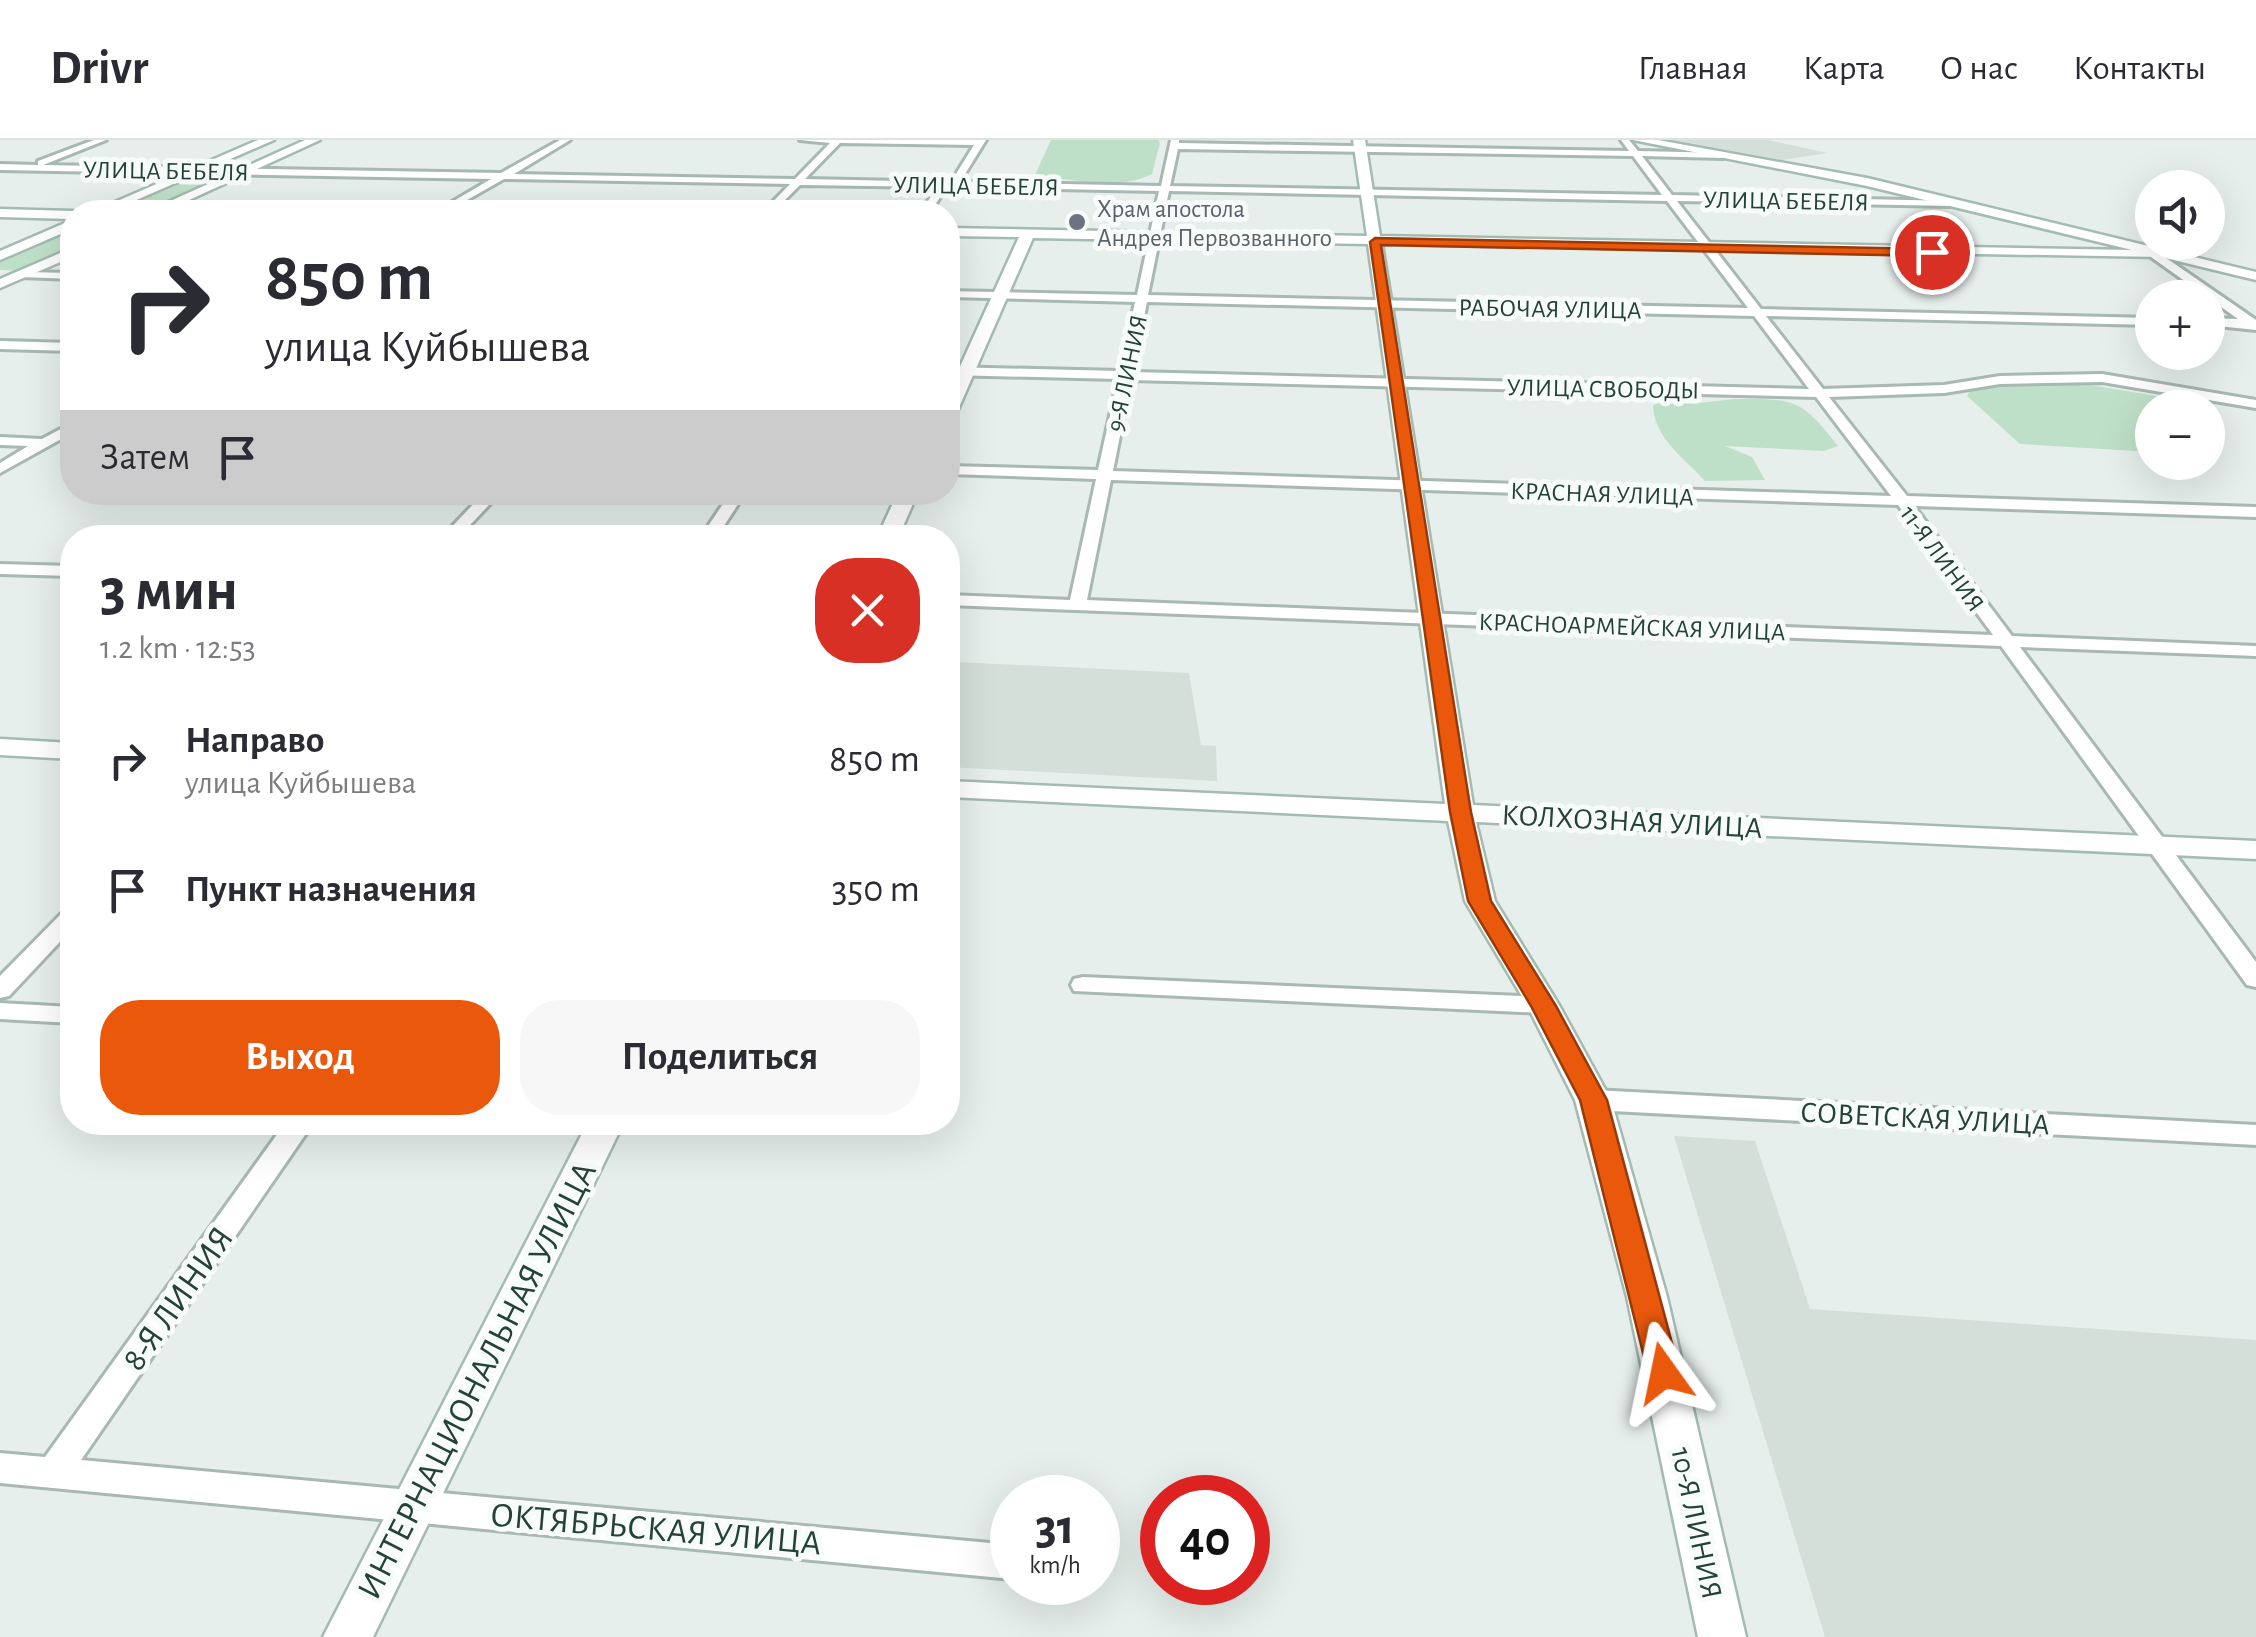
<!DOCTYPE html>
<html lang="ru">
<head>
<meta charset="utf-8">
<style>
	body { margin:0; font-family:"Alegreya Sans",sans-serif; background:#f7f7f7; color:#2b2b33; height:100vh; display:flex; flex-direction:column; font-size:38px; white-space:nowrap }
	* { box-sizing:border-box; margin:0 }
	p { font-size:32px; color:#7c7c81 }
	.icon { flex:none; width:55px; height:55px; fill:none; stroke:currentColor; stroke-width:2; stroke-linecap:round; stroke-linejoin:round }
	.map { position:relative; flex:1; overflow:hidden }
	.details { position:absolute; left:60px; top:385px; width:900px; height:610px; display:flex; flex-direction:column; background:#fff; border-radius:40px; box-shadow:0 10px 40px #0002 }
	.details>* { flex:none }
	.top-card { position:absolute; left:60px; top:60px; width:900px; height:305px; border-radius:40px; box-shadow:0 10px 40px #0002; background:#fff; color:#2b2b33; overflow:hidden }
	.controls { position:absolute; left:2135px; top:30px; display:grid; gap:20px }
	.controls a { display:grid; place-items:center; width:90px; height:90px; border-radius:50%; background:#fff; box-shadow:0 10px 40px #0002; font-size:50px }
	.speed { position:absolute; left:990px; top:1335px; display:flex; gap:20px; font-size:50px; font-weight:700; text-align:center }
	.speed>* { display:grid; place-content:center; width:130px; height:130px; border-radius:50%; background:#fff; box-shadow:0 10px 40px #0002; line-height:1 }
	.speed small { font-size:25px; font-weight:400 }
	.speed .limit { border:15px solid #d22; background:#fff; color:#111 }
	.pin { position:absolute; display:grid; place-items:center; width:85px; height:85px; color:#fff; margin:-42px; border:5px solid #fff; border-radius:50%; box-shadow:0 2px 10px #0007 }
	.me { position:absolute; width:110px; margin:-55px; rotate:348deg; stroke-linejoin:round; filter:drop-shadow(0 0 8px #0008) }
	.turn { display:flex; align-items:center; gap:35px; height:210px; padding:0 40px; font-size:45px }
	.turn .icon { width:130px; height:130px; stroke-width:2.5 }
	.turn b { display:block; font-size:70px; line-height:85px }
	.then { display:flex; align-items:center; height:95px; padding:0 40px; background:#0003; gap:20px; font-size:38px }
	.round { display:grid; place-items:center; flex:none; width:105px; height:105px; border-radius:40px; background:#f7f7f7 }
	.summary { display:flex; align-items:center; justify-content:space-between; height:170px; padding:0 40px }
	h1 { font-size:60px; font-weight:600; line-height:75px }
	.action { display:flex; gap:20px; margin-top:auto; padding:20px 40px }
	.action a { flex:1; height:115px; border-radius:40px; background:#ea580c; color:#fff; font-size:40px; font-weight:600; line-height:115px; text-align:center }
	.action a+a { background:#f7f7f7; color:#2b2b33 }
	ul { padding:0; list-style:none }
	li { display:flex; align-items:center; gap:30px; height:130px; padding:0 40px }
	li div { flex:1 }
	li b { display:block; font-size:38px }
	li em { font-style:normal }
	header { display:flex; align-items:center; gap:60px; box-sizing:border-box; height:140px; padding:0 50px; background:#fff; border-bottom:2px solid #e1e1e2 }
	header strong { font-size:48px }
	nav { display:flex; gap:55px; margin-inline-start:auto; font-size:35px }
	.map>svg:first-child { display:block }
</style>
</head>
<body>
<header>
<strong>Drivr</strong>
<nav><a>Главная</a><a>Карта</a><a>О нас</a><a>Контакты</a></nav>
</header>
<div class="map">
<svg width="2256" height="1497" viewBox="0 0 2256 1497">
	<rect width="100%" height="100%" fill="#e6efeb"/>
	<g fill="#d4dfda">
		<path d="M1675 0H1768L1828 13 1782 20Z"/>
		<path d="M956 522 1189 533 1201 605 1216 606 1217 641 948 627V552Z"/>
		<path d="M1674 996 1755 1001 1810 1169 2256 1200V1497H1825Z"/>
	</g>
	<g fill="#bfe0c8">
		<path d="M1051 0H1159L1160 3 1152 34C1113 53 1074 37 1034 37Z"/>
		<path d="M227 34 150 72 110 71 192 35Z"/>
		<path d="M72 86V107L20 131 0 130V119Z"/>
		<path d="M2079 243 2162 257 2173 267 2152 268V312L2020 304 1967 256 1972 247Z"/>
		<path d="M1734 259C1794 259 1800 257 1838 306L1824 311 1725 306 1752 317 1765 340 1705 341C1684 318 1654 298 1653 265L1670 260 1690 264Z"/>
	</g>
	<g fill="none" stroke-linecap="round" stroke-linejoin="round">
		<g stroke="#a8b8b2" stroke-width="6">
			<g id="street">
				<path d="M94 0H106L43 25 501 33 560 0H570L514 34 795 39 830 3 800 0H986L960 42 1161 46 1171 0H1179V3L1629 11 1621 0H1629L1638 11 1726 13 1723 18 1642 16 1672 55 1955 61 1952 66 1677 61 1761 169 2152 178V185L1766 176 1823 249 1944 245 2000 236 2102 234 2256 260V268L2102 242 2000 244 1944 253 1829 257 1907 356 2256 367V377L1914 366 2012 496 2256 506V516L2020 507 2256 822V847L2247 845 2001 506 948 465V455L1070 460 1096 339 948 334V326L1098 330 1118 239 948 235V227L1120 231 1135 162 948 157V151L1137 155 1159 51 947 47 930 72H920L938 47 800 45 773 72H763L790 44 504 39 446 72H435L491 39 0 30V24L38 25V21ZM840 3 974 5 951 42 805 39ZM1178 9 1633 16 1662 55 1170 46ZM1169 51 1667 61 1748 168 1148 155ZM1147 162 1754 176 1809 249 1133 232ZM1131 240 1816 257 1891 356 1113 331ZM1111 340 1898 365 1993 495 1087 460Z"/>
				<path d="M2151 113H2159L2256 180V190L2208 185V178L2238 179 2151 117Z"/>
				<path d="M25 132 72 133V139L21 137Z"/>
				<path d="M0 201 72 203V211L0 209Z"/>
				<path d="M72 283V293L0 333V323L28 306 0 305V297L42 299Z"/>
				<path d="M485 352H501L458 398H441Z"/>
				<path d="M731 352H746L716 398H700Z"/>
				<path d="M0 424 72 426V436L0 434Z"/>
				<path d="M72 769V789L9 856 0 858V836L64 771Z"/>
				<path d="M1083 837 1543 857 1552 859 1555 865 1552 871 1543 873 1074 851 1071 845 1074 839Z"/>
				<path d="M0 863 72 867V883L0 879Z"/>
				<path d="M1593 950 2256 985V1005L1593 970 1584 967 1580 960 1584 953Z"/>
				<path d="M286 982H314L81 1320 1012 1405V1439L0 1343V1313L45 1317Z"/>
			</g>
		</g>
		<g stroke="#a4bbb3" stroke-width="5">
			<g id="secondary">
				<path d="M258 0H274L109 72H92Z"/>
				<path d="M305 0H320L163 72H146Z"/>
				<path d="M1353 0H1365L1380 96 2132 110 1867 46 1633 0H1658L1867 38 2256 132V140L2161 117 1382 104 1473 665 2256 701V719L1476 682 1495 761 1559 865 1611 960 1667 1157 1746 1497H1698L1627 1157 1575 960 1527 865 1465 761 1448 681 948 657V641L1445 664 1368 104 1033 98 957 272 948 277V253L1019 97 948 96V88L1367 96Z"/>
				<path d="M0 69 72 71 77 72H72V79L0 77Z"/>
				<path d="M72 80V89L0 120V111Z"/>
				<path d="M72 108V117L0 148V139Z"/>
				<path d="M898 352H918L898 398H877Z"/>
				<path d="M0 599 72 603V619L0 615Z"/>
				<path d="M588 982H624L373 1497H323Z"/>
			</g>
		</g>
		<use href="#street" fill="#fff" fill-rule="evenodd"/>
		<use href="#secondary" fill="#fff" fill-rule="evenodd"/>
	</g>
	<path fill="#ea580c" stroke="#983908" stroke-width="2.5" d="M1375 98 1932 109 1937 112 1932 116 1381 105 1471 672 1491 761 1556 866 1607 960 1680 1233 1675 1242 1664 1247 1653 1242 1648 1233 1580 960 1531 866 1468 761 1450 672 1370 102Z"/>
	<circle fill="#6b7280" stroke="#f7fbf9" stroke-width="4" cx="1077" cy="82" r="10"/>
	<g text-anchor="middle" stroke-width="10" stroke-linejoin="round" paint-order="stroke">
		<g font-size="25" fill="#24423a" stroke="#f7fbf9">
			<text transform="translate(166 30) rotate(1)" y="9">УЛИЦА БЕБЕЛЯ</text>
			<text transform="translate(976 45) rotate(1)" y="9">УЛИЦА БЕБЕЛЯ</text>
			<text transform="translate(1786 60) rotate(1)" y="9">УЛИЦА БЕБЕЛЯ</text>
			<text transform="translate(1550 168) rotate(1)" y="9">РАБОЧАЯ УЛИЦА</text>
			<text transform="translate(1126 233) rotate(-78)" y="9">9-Я ЛИНИЯ</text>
			<text transform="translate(1603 248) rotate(1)" y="9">УЛИЦА СВОБОДЫ</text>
			<text transform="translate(1602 353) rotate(2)" y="9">КРАСНАЯ УЛИЦА</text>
			<text transform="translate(1943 418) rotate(54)" y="9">11-Я ЛИНИЯ</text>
			<text transform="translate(1632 486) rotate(2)" y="9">КРАСНОАРМЕЙСКАЯ УЛИЦА</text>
		</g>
		<g font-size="25" fill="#5b616d" stroke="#f7fbf9" text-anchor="start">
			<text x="1097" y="77">Храм апостола<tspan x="1097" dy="29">Андрея Первозванного</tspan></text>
		</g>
		<g font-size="30" fill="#24423a" stroke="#f7fbf9">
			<text transform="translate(1632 681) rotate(3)" y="10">КОЛХОЗНАЯ УЛИЦА</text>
			<text transform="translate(1925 978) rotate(3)" y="10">СОВЕТСКАЯ УЛИЦА</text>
			<text transform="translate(1697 1383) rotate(78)" y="10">10-Я ЛИНИЯ</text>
		</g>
		<g font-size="35" fill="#24423a" stroke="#f7fbf9">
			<text transform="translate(177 1158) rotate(-55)" y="12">8-Я ЛИНИЯ</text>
			<text transform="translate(476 1240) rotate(-63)" y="12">ИНТЕРНАЦИОНАЛЬНАЯ УЛИЦА</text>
			<text transform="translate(656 1388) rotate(5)" y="12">ОКТЯБРЬСКАЯ УЛИЦА</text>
		</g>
	</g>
</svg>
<div class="controls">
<a><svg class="icon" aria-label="sound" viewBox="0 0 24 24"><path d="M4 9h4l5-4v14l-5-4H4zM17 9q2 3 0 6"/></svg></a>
<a>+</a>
<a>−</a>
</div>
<div class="speed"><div>31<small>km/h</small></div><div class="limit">40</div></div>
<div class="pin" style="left:1932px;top:112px;background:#d93025"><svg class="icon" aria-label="arrive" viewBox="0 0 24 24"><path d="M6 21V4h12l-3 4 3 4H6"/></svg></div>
<svg class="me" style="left:1664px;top:1233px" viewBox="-20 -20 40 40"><path d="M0-17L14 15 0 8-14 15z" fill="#ea580c" stroke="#fff" stroke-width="4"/></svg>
<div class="top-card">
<div class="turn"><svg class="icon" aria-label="right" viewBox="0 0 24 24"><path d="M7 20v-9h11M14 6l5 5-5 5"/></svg><div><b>850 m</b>улица Куйбышева</div></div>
<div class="then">Затем<svg class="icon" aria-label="arrive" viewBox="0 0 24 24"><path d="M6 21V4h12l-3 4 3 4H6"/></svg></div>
</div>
<section class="details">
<div class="summary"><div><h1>3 мин</h1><p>1.2 km · 12:53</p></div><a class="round" style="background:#d93025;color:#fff"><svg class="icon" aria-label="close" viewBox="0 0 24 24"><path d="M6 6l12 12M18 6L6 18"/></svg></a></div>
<ul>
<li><svg class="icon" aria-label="right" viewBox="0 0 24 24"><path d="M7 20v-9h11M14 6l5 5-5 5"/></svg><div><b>Направо</b><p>улица Куйбышева</p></div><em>850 m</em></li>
<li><svg class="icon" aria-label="arrive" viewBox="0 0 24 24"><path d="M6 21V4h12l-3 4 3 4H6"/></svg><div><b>Пункт назначения</b></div><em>350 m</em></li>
</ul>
<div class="action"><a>Выход</a><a>Поделиться</a></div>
</section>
</div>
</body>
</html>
